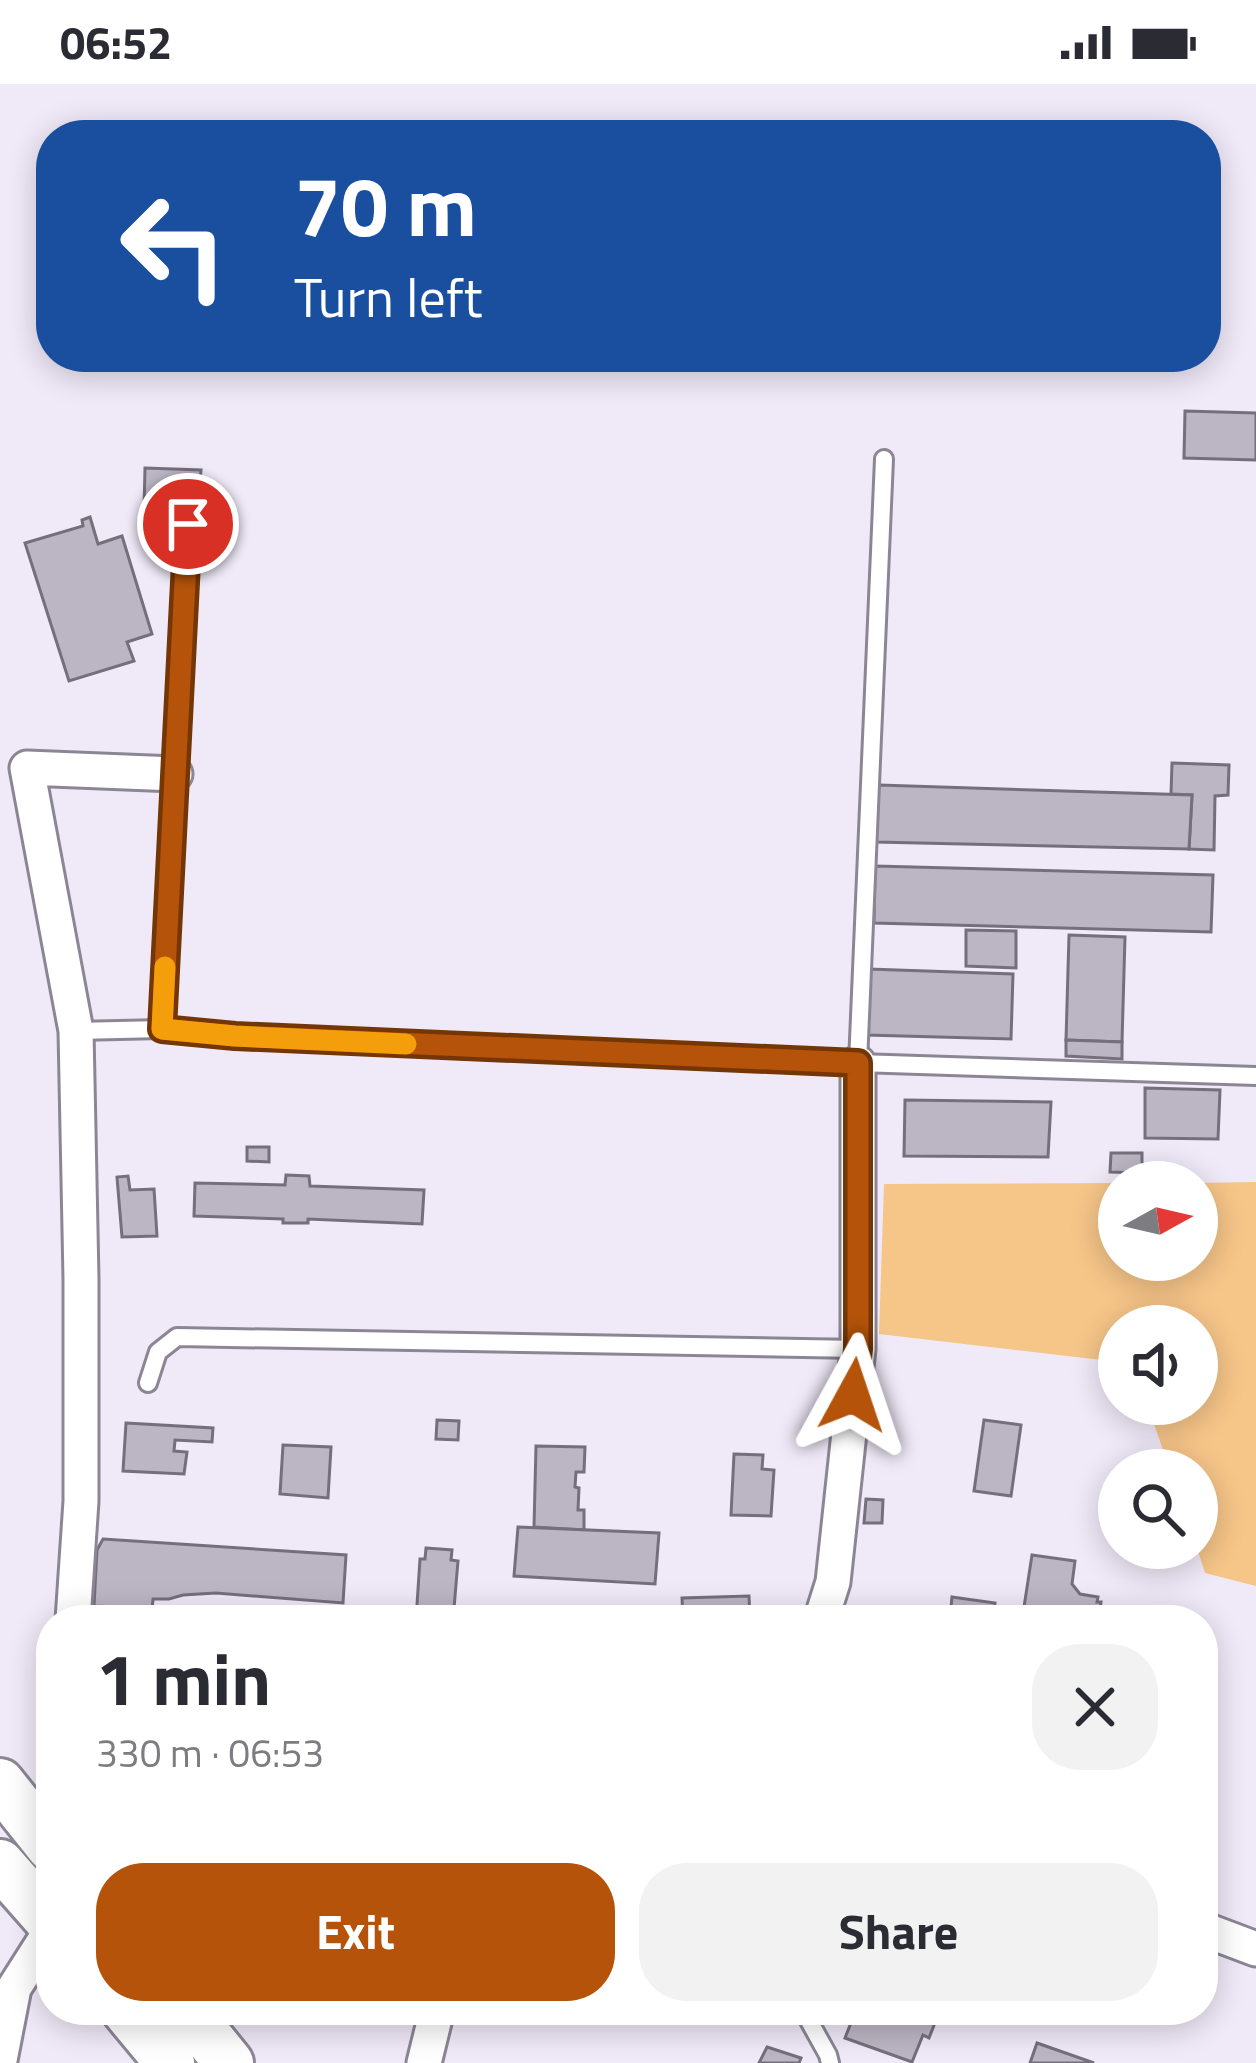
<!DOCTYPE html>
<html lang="en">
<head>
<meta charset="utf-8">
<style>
	body { margin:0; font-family:"Titillium Web",sans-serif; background:#f2f2f3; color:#2b2b33; height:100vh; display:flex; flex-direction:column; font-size:45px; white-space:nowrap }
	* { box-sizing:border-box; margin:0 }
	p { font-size:39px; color:#7c7c81 }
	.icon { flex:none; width:66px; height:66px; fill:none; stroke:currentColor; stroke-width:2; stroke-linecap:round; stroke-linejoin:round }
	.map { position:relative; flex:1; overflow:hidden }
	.drawer { position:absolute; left:36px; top:1521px; width:1182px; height:420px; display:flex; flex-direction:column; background:#fff; border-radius:48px; box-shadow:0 6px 30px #0003 }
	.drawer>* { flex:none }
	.guide { position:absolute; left:36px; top:36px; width:1185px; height:252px; border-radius:48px; box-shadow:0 6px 30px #0003; background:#1a4fa0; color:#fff; overflow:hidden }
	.needle { width:78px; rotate:82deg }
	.controls { position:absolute; left:1098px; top:1077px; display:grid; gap:24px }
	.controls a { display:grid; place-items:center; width:120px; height:120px; border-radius:50%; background:#fff; box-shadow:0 6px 30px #0003; font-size:60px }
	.pin { position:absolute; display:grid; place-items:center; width:102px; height:102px; color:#fff; margin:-51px; border:6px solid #fff; border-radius:50%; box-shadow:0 3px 12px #0007 }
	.me { position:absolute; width:132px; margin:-66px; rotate:5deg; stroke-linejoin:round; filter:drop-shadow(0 0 9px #0008) }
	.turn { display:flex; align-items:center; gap:42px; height:252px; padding:0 60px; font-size:54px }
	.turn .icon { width:156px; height:156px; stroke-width:2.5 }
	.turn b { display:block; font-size:84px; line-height:102px }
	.round { display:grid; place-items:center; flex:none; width:126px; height:126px; border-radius:48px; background:#f2f2f3 }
	.overview { display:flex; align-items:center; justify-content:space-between; height:204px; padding:0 60px }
	h1 { font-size:72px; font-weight:700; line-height:90px }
	.cta { display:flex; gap:24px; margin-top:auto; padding:24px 60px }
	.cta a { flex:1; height:138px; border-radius:48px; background:#b45309; color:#fff; font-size:48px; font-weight:700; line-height:138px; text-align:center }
	.cta a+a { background:#f2f2f3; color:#2b2b33 }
	.status { display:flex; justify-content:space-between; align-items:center; height:84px; padding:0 60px; background:#fff; direction:ltr }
	.status svg { height:33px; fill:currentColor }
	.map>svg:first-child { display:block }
</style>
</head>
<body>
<div class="status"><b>06:52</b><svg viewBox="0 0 49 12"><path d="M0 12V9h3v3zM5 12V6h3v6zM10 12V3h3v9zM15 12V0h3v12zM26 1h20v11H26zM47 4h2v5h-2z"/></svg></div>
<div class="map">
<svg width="1256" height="1979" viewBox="0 0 1256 1979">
	<rect width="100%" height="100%" fill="#f0e9f8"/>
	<path fill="#f6c588" d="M1256 1098V1502L1205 1489 1197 1464V1386H1170L1147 1320H1197V1242H1119V1278L879 1250 884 1100 1119 1099V1176H1197V1099Z"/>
	<g fill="#bcb6c4" stroke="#756f7c" stroke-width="3">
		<path d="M1185 327 1256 329V376L1184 374Z"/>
		<path d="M145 384 201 386 198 426 144 424Z"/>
		<path d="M90 433 98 460 122 452 152 550 127 558 134 577 69 597 25 459 83 442 82 436Z"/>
		<path d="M1172 679 1229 681 1228 711 1215 712 1214 766 1189 765 1192 711 1171 710Z"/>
		<path d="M879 701 1192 711 1189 765 876 758Z"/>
		<path d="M875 782 1213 791 1211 848 874 839Z"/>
		<path d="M966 846 1016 847V884L966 882Z"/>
		<path d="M1069 851 1125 853 1122 958 1066 956Z"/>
		<path d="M868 885 1013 890 1011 955 866 951Z"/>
		<path d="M1066 956 1122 958V975L1066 972Z"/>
		<path d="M1145 1004 1220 1006 1218 1055 1145 1054Z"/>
		<path d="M905 1016 1051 1018 1048 1073 904 1072Z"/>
		<path d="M247 1063H269V1078L247 1077Z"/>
		<path d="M1111 1069H1142V1089L1110 1088Z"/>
		<path d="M286 1091 309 1092 310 1102 424 1106 422 1140 308 1135V1139H283V1135L194 1132 195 1099 285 1101Z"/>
		<path d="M128 1092 130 1106 154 1105 157 1152 122 1153 117 1093Z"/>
		<path d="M437 1336 459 1337 458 1356 436 1355Z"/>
		<path d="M984 1336 1021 1341 1011 1412 974 1407Z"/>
		<path d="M126 1339 213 1344 212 1358 175 1356 174 1367 187 1368 184 1390 123 1387Z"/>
		<path d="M283 1361 331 1363 328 1414 280 1410Z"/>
		<path d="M536 1362 585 1363 584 1388H576L575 1403 579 1404 578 1426H584V1446L534 1443Z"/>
		<path d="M734 1370 763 1371 762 1385 774 1386 771 1432 731 1431Z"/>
		<path d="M866 1415 883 1416 882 1439H864Z"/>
		<path d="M518 1443 659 1449 655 1500 514 1492Z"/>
		<path d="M103 1455 346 1471 343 1519 216 1509 183 1511 169 1515H153L151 1536H115L116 1523 94 1522 97 1466Z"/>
		<path d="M426 1464 452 1466 451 1476 458 1477 453 1536H416L420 1475H425Z"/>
		<path d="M1032 1471 1075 1477 1072 1500 1080 1510 1098 1513 1097 1518H1101L1099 1536H1022Z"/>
		<path d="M749 1512 750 1536H683L682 1514Z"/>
		<path d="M952 1513 995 1519 993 1536H944L945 1533H950Z"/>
		<path d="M856 1926H940L929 1954 923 1951 912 1978 845 1954Z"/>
		<path d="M1037 1959 1094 1979H1030Z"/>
		<path d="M767 1963 801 1974 799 1979H759Z"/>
	</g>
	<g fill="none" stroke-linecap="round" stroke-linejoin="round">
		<g stroke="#8c8694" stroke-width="22">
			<g id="service">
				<path d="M162 945 235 953 858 979 1256 992"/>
				<path d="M76 947 162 945 188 440"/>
				<path d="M858 979 884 375"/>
				<path d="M148 1299 158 1268 177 1253 858 1265"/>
				<path d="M803 1926 828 1971 830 1979"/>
			</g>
		</g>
		<g stroke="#8c8694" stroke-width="39">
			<g id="minor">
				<path d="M73 1536 81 1417V1195L76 947 27 684 175 690"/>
				<path d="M821 1536 833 1498 858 1265V979"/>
				<path d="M1203 1845 1256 1865"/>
				<path d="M0 1976 14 1904 51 1846"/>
				<path d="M424 1979 437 1926"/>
			</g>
		</g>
		<g stroke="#8c8694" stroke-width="54">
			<g id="secondary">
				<path d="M0 1699 51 1763"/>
				<path d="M0 1780 51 1838"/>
				<path d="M126 1926 170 1979"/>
				<path d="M186 1926 229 1979"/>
			</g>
		</g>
		<use href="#service" stroke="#fff" stroke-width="16"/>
		<use href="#minor" stroke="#fff" stroke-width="33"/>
		<use href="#secondary" stroke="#fff" stroke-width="48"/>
	</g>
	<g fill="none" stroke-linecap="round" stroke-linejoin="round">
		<g stroke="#753606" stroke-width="30">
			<path id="route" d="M188 440 162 945 235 952 858 979V1265L853 1311"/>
		</g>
		<use href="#route" stroke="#b45309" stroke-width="21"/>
		<path stroke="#f59e0b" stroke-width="21" d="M165 883 162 945 235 952 406 960"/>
	</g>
</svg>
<div class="controls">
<a><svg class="needle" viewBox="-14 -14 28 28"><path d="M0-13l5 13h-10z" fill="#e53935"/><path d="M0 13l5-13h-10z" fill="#7c7c81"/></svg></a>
<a><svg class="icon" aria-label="sound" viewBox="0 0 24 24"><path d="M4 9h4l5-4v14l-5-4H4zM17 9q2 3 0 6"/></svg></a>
<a><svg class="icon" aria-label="search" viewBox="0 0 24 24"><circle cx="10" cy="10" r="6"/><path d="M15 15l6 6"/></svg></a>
</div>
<div class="pin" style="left:188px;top:440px;background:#d93025"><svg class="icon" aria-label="arrive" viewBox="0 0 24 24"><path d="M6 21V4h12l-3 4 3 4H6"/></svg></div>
<svg class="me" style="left:853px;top:1311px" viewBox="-20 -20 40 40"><path d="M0-17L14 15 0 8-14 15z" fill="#b45309" stroke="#fff" stroke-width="4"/></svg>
<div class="guide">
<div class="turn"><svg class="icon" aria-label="left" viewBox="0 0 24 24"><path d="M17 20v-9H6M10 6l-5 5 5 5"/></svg><div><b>70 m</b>Turn left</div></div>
</div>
<section class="drawer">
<div class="overview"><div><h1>1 min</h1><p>330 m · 06:53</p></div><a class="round"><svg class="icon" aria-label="close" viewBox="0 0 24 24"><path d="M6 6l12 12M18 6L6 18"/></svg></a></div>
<div class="cta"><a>Exit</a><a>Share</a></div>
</section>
</div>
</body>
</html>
